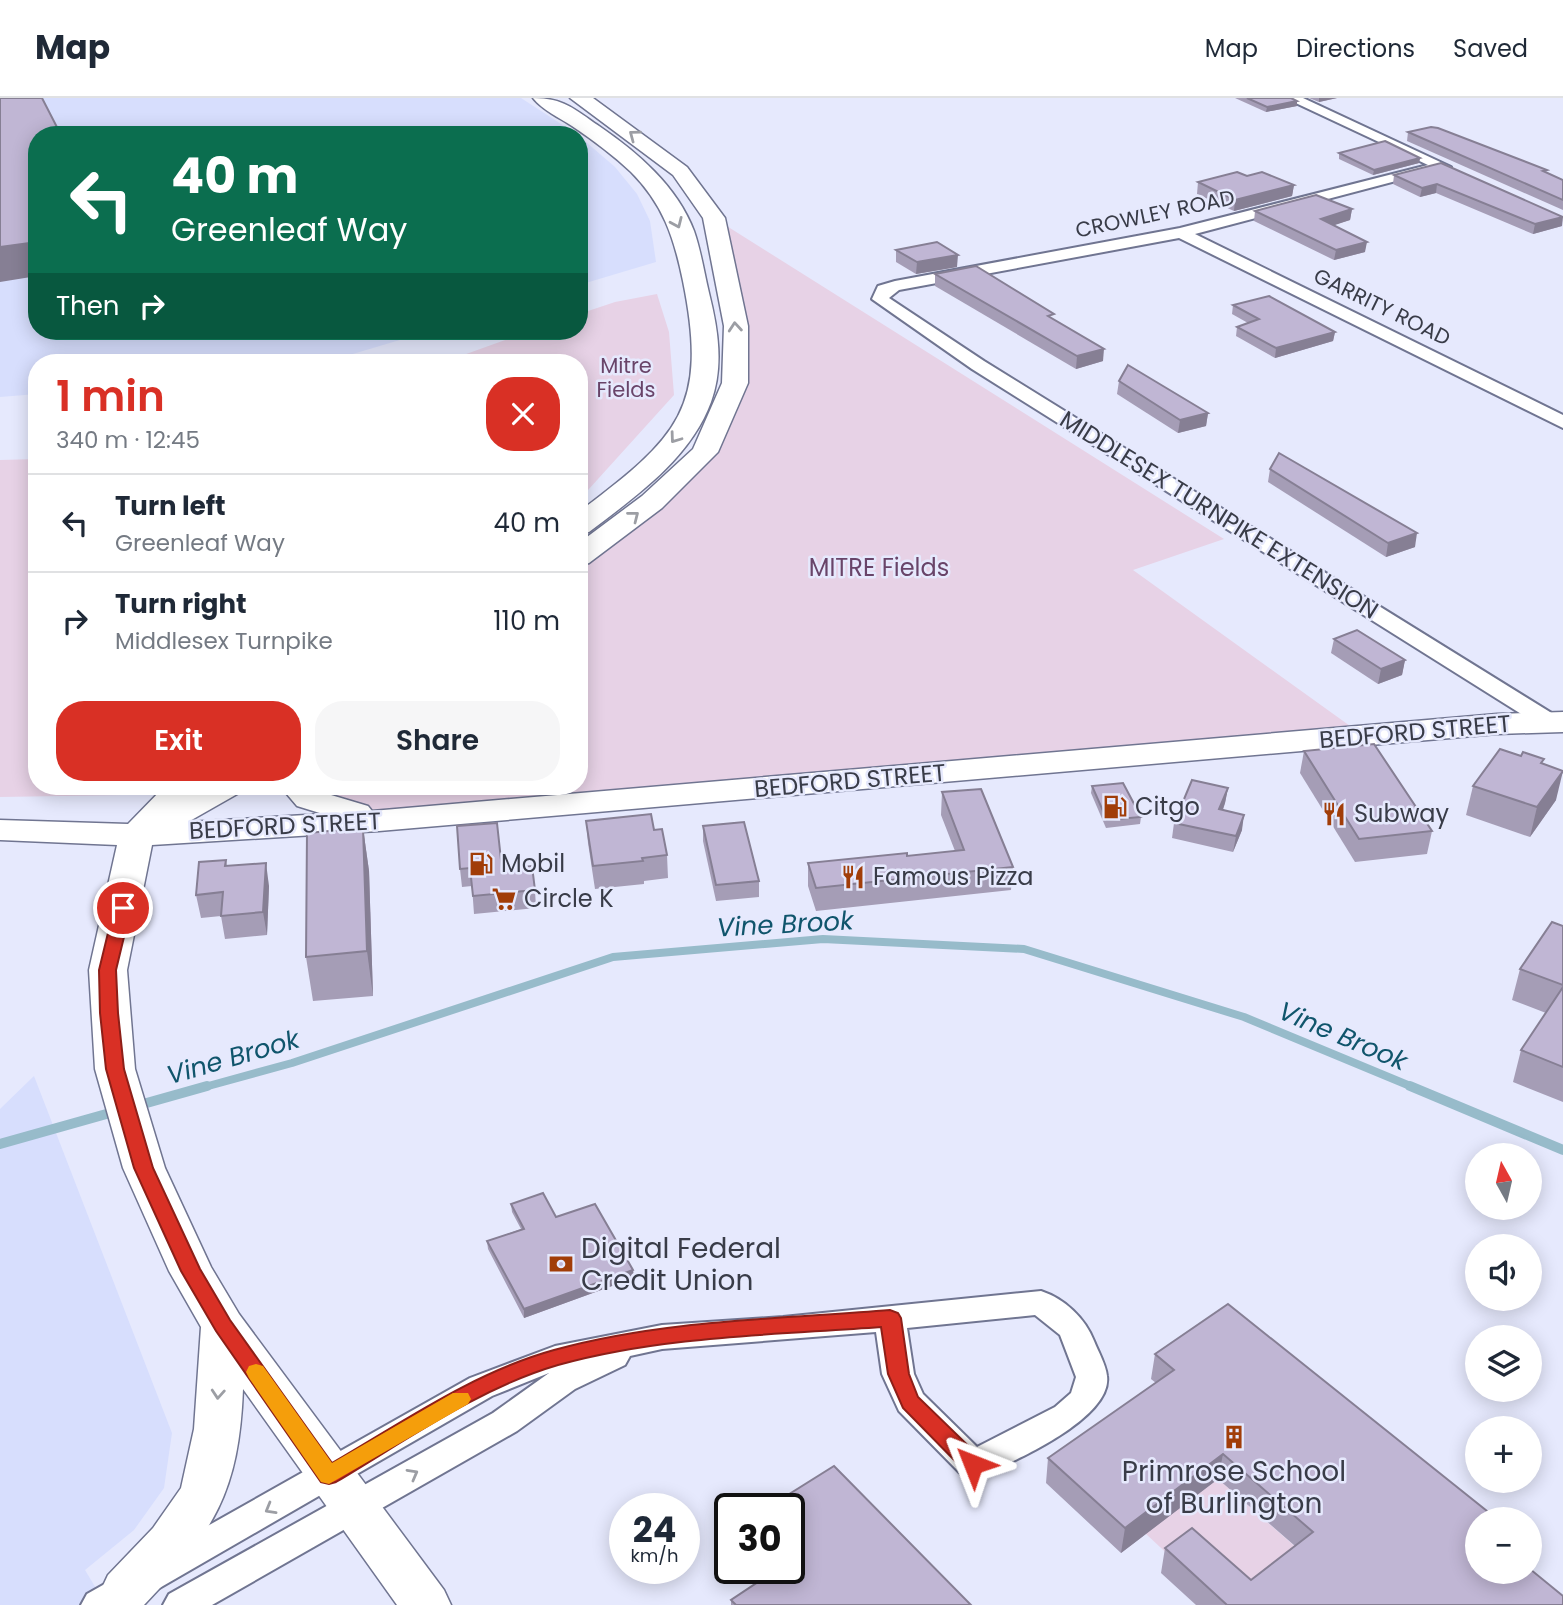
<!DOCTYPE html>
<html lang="en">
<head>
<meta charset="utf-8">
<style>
	body { margin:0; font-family:Poppins,sans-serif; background:#f6f6f7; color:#1f2937; height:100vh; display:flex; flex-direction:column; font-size:26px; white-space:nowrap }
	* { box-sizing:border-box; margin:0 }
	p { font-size:23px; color:#747a83 }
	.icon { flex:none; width:38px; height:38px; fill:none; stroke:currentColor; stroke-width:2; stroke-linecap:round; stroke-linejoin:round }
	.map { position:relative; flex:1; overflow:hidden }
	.drawer { position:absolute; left:28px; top:256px; width:560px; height:441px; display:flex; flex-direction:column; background:#fff; border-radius:28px; box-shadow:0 4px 18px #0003 }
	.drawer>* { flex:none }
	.guide { position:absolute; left:28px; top:28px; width:560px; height:214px; border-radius:28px; box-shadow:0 4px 18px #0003; background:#0b6e4f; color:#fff; overflow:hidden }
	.needle { width:46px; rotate:352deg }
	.tools { position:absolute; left:1465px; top:1045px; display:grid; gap:14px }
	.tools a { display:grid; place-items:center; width:77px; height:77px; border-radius:50%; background:#fff; box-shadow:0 4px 18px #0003; font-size:35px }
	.speed { position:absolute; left:609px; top:1395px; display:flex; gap:14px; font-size:35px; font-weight:700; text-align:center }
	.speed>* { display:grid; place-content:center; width:91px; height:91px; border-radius:50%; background:#fff; box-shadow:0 4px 18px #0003; line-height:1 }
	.speed small { font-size:18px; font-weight:400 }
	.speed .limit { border:4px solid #111; border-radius:10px; background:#fff; color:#111 }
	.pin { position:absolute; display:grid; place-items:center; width:60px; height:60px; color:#fff; margin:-30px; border:4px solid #fff; border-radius:50%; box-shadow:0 2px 7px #0007 }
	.me { position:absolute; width:77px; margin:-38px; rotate:315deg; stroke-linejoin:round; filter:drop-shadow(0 0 5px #0008) }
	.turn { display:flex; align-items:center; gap:24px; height:147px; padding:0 28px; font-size:32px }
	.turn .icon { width:91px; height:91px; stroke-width:2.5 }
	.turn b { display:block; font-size:49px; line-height:60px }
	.then { display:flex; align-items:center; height:66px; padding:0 28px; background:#0003; gap:14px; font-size:26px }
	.round { display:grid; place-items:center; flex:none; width:74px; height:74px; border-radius:28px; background:#f6f6f7 }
	.headline { display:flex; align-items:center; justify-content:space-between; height:119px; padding:0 28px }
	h1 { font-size:42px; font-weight:600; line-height:52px; color:#d93025 }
	.button { display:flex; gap:14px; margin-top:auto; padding:14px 28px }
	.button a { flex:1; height:80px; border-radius:28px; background:#d93025; color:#fff; font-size:28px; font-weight:600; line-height:80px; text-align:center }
	.button a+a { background:#f6f6f7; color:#1f2937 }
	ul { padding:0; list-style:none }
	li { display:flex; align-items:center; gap:21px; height:98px; padding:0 28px; border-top:2px solid #e0e1e3 }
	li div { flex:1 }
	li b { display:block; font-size:26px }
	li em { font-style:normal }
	header { display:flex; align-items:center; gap:42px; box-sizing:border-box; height:98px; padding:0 35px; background:#fff; border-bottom:2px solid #e0e1e3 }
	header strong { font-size:33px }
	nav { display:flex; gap:38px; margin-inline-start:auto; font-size:24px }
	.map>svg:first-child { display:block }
</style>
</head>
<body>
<header>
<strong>Map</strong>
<nav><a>Map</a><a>Directions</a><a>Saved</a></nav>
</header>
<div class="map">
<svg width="1563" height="1507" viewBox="0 0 1563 1507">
	<rect width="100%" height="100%" fill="#e6e9fd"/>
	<g fill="#d7defd">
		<path d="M0 0H521L578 37H37V233H430L326 264H37V296L0 299Z"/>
		<path d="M579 38 615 69 637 96 650 123 656 164 579 187Z"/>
		<path d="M34 978 172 1335 164 1390 134 1432 85 1472 106 1507H0V1011Z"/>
	</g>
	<g fill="#e7d2e6">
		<path d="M714 120 1224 441 1133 472 1364 638 379 723 309 701 297 688H579V459L705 354 735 285Z"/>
		<path d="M657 196 669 234 674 297 579 402V264H444L530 233H579V216L615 204Z"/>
		<path d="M37 361V688H136L125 697 0 699V362Z"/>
		<path d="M1218 1381 1307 1459 1246 1507 1176 1464 1145 1435Z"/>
	</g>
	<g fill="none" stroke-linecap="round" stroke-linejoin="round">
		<path stroke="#97bbca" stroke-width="8" d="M201 990 292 965 613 859 823 841 1024 851 1244 919 1415 990"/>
		<g stroke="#97bbca" stroke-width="10">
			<path d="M1410 988 1563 1052"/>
			<path d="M136 1008 207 988"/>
			<path d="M0 1046 117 1013"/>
		</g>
		<g stroke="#707591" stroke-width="4">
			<g id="street">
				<path d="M1285 0H1303L1451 69 1444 73 1431 68 1430 74 1195 136 1563 317V330L1179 140 899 192 889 200 984 263 1558 619 1561 624 1558 629H1542L972 271 872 201 878 188 895 183 1180 130 1428 67Z"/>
				<path d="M1041 1193C1065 1201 1085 1220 1094 1243 1098 1253 1106 1267 1107 1278 1113 1321 1007 1368 973 1380L961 1376 899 1313 882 1276 876 1234 662 1251 630 1258 625 1267 575 1291 517 1333 212 1507H163L169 1496 493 1315 549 1275 492 1298 130 1507H81L87 1496 470 1280 555 1248 662 1227 783 1219ZM1035 1217 1060 1237 1076 1279 1071 1295 1055 1309 977 1349 923 1296 914 1276 907 1230Z"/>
			</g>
		</g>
		<g stroke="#707591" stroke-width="3">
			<g id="secondary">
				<path d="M533 0C564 0 574 11 599 28 637 54 677 88 694 133 701 153 704 174 709 195 718 231 724 268 711 304 690 361 635 399 589 434L579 436V414C678 339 709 311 683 183 674 139 663 106 631 74 613 57 593 42 572 28 560 20 542 12 533 0Z"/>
				<path d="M570 0H593L687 69 725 120 748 228V285L718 354 662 410 589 465 579 468V445L642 398 693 351 722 285 724 228 703 120 673 77Z"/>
				<path d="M1563 614V634L1497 636 379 733 152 747 127 872 135 971 165 1070 211 1169 239 1216 444 1492 451 1507H397L243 1291C239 1394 214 1434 144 1507H108L101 1492 108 1477 153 1430 181 1390 194 1331 201 1229 169 1173 123 1070 95 971 89 872 117 747 0 742V722L128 726 165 688H244L239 695 188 724 323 716 297 708 280 688H315L321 694 368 708 372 713 1497 616Z"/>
			</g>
		</g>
		<use href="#street" fill="#fff" fill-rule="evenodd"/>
		<use href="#secondary" fill="#fff" fill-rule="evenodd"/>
	</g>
	<g fill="#a59db6">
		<path d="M1235 0H1291L1297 8 1266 14Z"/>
		<path d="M1309 0H1337L1319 4Z"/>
		<path d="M1408 34 1563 82V112L1407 43Z"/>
		<path d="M1339 55 1420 60 1419 65 1373 77 1339 61Z"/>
		<path d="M1441 65 1562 128 1533 136 1436 95 1420 99 1393 86 1394 77Z"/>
		<path d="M1247 78 1294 87 1292 98 1234 113 1197 96 1198 84Z"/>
		<path d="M1352 111 1350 122 1333 127 1365 154 1334 162 1254 123 1255 113Z"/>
		<path d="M896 152 957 169 916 176 896 164Z"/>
		<path d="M935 176 1103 263 1076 271 935 188Z"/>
		<path d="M1233 207 1335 234 1333 243 1275 260 1236 238 1237 229 1248 225 1232 216Z"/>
		<path d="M1119 283 1208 315 1206 328 1178 335 1117 296Z"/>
		<path d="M1270 371 1415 449 1386 459 1268 384Z"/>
		<path d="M1334 541 1405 562 1402 577 1378 586 1331 555Z"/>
		<path d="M1304 653 1432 733 1427 756 1355 764 1300 675Z"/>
		<path d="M1543 666 1556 702 1530 739 1466 717 1473 688Z"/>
		<path d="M1092 688 1141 719 1140 726 1106 730 1091 695Z"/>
		<path d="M1228 690 1225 705 1223 712 1242 732 1233 754 1172 740 1174 725Z"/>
		<path d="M942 694 1013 769 1011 792 816 813 808 788V765L907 758 955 753 941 717Z"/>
		<path d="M586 723 654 732 667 757 668 780 644 783V786L595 791 588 745Z"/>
		<path d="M497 725 502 771 535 792 536 810 474 816 472 788 462 789 460 771Z"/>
		<path d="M703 728 759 783V799L716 803 703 743Z"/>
		<path d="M363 730 369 773 373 898 313 903 306 859Z"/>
		<path d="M226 762 227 768 269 788 267 837 225 841 221 818 201 820 196 797Z"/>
		<path d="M1563 828V1004L1513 984 1521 952 1546 915 1512 902 1520 871Z"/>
		<path d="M511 1106 556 1119 633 1172 634 1180 524 1220 488 1151 487 1143 521 1131 512 1114Z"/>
		<path d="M1155 1256 1477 1474 1563 1507H1196L1161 1475 1165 1450 1251 1482 1295 1448 1218 1381 1121 1455 1046 1385 1048 1360 1156 1285 1151 1281Z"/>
		<path d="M789 1410 971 1507H731V1502L773 1474 770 1470H789Z"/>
	</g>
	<g fill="#867f94">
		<path d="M1319 0H1337L1319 4Z"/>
		<path d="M1297 3V8L1266 14 1267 9Z"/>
		<path d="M1420 60 1419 65 1373 77 1374 72Z"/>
		<path d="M1437 86 1436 95 1420 99 1422 90Z"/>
		<path d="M1294 87 1292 98 1234 113 1235 102Z"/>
		<path d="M1352 111 1350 122 1320 132 1321 121Z"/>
		<path d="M1563 119 1562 128 1533 136 1535 126Z"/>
		<path d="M37 144V178L0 184V149Z"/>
		<path d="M1367 144 1365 154 1334 162 1336 152Z"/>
		<path d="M958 157 957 169 916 176 917 164Z"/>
		<path d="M1335 234 1333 243 1275 260 1276 250Z"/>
		<path d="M1104 251 1103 263 1076 271 1077 258Z"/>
		<path d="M1208 315 1206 328 1178 335 1180 322Z"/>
		<path d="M1417 435 1415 449 1386 459 1388 445Z"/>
		<path d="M1405 562 1402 577 1378 586 1381 571Z"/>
		<path d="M1563 673 1556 702 1530 739 1537 709Z"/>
		<path d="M1228 690 1225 705 1217 727 1219 711Z"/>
		<path d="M1244 717 1242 732 1233 754 1236 738Z"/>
		<path d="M363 730 369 773 373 898 367 853Z"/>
		<path d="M266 765 269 788 267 837 263 814Z"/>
		<path d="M633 1172 634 1180 524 1220V1211Z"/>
		<path d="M1223 1356 1218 1381 1121 1455 1125 1430Z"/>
	</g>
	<g fill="#c0b6d4" stroke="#867f94" stroke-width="2">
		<path d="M0 0H42L61 37H37V144L0 149Z"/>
		<path d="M1247 0H1291L1297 3 1267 9Z"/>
		<path d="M1431 29 1438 30 1547 72 1543 73 1563 82V102L1408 34Z"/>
		<path d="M1385 43 1420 60 1374 72 1339 55Z"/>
		<path d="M1441 65 1563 119 1535 126 1437 86 1422 90 1394 77Z"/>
		<path d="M1237 74 1247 78 1262 74 1294 87 1235 102 1198 84Z"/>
		<path d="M1316 97 1352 111 1321 121 1367 144 1336 152 1255 113Z"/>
		<path d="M937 144 958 157 917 164 896 152Z"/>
		<path d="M976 168 1054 216 1048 218 1104 251 1077 258 935 176Z"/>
		<path d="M1269 198 1335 234 1276 250 1237 229 1259 221 1233 207Z"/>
		<path d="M1128 267 1208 315 1180 322 1119 283Z"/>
		<path d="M1279 355 1417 435 1388 445 1270 371Z"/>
		<path d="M1357 532 1405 562 1381 571 1334 541Z"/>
		<path d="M1374 646 1432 733 1359 741 1304 653Z"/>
		<path d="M1500 651 1521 658 1523 654 1544 661 1541 665 1563 673 1537 709 1473 688Z"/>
		<path d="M1192 682 1228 690 1219 711 1244 717 1236 738 1174 725Z"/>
		<path d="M1123 685 1141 719 1107 722 1092 688Z"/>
		<path d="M981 691 1013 769 816 790 808 765 907 755V758L964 752 942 694Z"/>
		<path d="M651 716 654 732 662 731 667 757 642 760 643 763 593 768 586 723Z"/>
		<path d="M744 724 759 783 716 787 703 728Z"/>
		<path d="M497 725 502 771 532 768 535 792 473 798 470 770 460 771 457 728Z"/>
		<path d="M363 730 367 853 306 859 307 735Z"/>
		<path d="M226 762 225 768 266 765 263 814 221 818 223 794 196 797 199 764Z"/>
		<path d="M1552 824 1563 828V887L1520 871Z"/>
		<path d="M1563 889V969L1521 952Z"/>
		<path d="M543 1095 556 1119 595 1106 633 1172 524 1211 487 1143 524 1131 511 1106Z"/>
		<path d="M1228 1206 1497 1421H1477V1474H1530V1471L1563 1498V1507H1227L1165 1450 1192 1430 1251 1482 1313 1434 1223 1356 1125 1430 1048 1360 1174 1272 1155 1256Z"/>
		<path d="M834 1368 971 1507H736L731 1502 779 1470H789V1463L792 1462 789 1459V1410H767Z"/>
	</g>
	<defs><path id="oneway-chevron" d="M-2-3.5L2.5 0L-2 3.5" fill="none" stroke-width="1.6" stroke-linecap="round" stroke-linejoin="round" transform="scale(1.75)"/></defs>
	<g stroke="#9c9ea4">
		<use href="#oneway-chevron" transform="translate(634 37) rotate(-143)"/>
		<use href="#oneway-chevron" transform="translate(677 125) rotate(66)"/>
		<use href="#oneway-chevron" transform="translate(735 229) rotate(-95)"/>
		<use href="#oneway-chevron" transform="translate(675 340) rotate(126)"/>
		<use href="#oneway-chevron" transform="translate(634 418) rotate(-38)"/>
		<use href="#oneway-chevron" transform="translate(218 1296) rotate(94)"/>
		<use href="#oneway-chevron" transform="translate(413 1376) rotate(-29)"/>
		<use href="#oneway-chevron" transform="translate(270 1411) rotate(150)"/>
	</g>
	<path fill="#d93025" stroke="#8d1f18" stroke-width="2" d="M123 804 131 810 116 872 118 915 124 971 153 1070 200 1171 230 1222 332 1365C403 1324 474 1274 554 1252 662 1222 779 1221 890 1212L898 1215 901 1220 909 1276 918 1299 981 1360 984 1366 981 1373 973 1375 965 1373 903 1310 888 1276 881 1229C774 1237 662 1238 558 1267 479 1290 407 1342 336 1384L329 1386 321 1384 216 1233 181 1173 134 1070 106 971 100 915 99 872 114 810Z"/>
	<path fill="#f59e0b" d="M256 1266 263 1268 332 1365 453 1295H468L471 1301 468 1306 329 1386 321 1384 249 1280 246 1274 249 1268Z"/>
	<defs>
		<g id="fuel-bare" transform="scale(1.89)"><path d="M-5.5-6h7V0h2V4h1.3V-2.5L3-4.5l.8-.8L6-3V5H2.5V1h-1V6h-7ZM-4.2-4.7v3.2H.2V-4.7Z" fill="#a13d08" stroke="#e6e9fd" stroke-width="2.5" paint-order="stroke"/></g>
		<g id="restaurant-bare" transform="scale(1.89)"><path d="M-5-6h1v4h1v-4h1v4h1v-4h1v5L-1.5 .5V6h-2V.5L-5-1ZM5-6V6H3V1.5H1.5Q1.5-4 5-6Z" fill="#a13d08" stroke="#e6e9fd" stroke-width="2.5" paint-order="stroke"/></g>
		<g id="supermarket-bare" transform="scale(1.89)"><path d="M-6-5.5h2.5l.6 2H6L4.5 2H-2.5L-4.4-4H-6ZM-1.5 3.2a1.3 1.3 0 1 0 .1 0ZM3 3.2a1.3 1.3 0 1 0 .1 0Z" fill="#a13d08" stroke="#e6e9fd" stroke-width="2.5" paint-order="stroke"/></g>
		<g id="bank-bare" transform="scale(1.89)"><path d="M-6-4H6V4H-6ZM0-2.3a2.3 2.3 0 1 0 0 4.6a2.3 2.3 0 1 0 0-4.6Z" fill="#a13d08" stroke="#e6e9fd" stroke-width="2.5" paint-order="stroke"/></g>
		<g id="building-bare" transform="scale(1.89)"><path d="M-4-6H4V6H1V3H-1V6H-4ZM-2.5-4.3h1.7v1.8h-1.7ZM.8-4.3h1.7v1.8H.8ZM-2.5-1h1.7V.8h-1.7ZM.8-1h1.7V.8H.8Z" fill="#a13d08" stroke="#e6e9fd" stroke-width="2.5" paint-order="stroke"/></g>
	</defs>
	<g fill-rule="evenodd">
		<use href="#fuel-bare" x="1115" y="709"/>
		<use href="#restaurant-bare" x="1334" y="716"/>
		<use href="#fuel-bare" x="481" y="766"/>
		<use href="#restaurant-bare" x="853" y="779"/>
		<use href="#supermarket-bare" x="504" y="801"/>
		<use href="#bank-bare" x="561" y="1166"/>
		<use href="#building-bare" x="1234" y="1339"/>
	</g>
	<g text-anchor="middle" stroke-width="5" stroke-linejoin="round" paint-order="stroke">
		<g font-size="21" fill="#393c48" stroke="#e6e9fd">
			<text transform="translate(1155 116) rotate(-12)" y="7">CROWLEY ROAD</text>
			<text transform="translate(1382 209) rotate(26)" y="7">GARRITY ROAD</text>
		</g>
		<g font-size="21" fill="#694469" stroke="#e6e9fd">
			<text x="626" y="275">Mitre<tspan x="626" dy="24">Fields</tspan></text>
		</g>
		<g font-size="24" fill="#393c48" stroke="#e6e9fd">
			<text transform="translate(1219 417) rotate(32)" y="8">MIDDLESEX TURNPIKE EXTENSION</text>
			<text transform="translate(1415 634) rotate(-5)" y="8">BEDFORD STREET</text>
			<text transform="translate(850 683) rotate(-5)" y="8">BEDFORD STREET</text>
			<text transform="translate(285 728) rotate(-3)" y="8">BEDFORD STREET</text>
		</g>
		<g font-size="24" fill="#694469" stroke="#e6e9fd">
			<text x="879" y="478">MITRE Fields</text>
		</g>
		<g font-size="24" fill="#393c48" stroke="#e6e9fd" text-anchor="start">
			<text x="1135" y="717">Citgo</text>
			<text x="1354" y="724">Subway</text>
			<text x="501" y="774">Mobil</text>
			<text x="873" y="787">Famous Pizza</text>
			<text x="524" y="809">Circle K</text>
		</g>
		<g font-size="26" font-style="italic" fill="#10556c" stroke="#e6e9fd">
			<text transform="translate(785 826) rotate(-3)" y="9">Vine Brook</text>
			<text transform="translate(1343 938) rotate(23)" y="9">Vine Brook</text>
			<text transform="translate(233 959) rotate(-16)" y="9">Vine Brook</text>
		</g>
		<g font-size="28" fill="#393c48" stroke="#e6e9fd" text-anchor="start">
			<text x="581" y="1160">Digital Federal<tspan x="581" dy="32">Credit Union</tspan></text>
			<text x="1234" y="1383" text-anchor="middle">Primrose School<tspan x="1234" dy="32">of Burlington</tspan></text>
		</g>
	</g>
</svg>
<div class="tools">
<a><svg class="needle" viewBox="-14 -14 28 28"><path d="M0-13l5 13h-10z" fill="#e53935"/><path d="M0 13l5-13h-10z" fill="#747a83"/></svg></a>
<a><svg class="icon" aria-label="sound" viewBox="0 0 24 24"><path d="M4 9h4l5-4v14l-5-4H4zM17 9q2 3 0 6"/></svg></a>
<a><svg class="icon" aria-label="layers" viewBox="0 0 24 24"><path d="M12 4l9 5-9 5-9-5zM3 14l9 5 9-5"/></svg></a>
<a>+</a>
<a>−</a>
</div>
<div class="speed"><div>24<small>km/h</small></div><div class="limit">30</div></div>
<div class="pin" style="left:123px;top:810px;background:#d93025"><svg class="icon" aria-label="arrive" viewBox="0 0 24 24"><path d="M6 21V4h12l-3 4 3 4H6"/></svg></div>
<svg class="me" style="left:973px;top:1366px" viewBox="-20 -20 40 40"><path d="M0-17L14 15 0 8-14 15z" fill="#d93025" stroke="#fff" stroke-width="4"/></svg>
<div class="guide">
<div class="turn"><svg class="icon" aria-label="left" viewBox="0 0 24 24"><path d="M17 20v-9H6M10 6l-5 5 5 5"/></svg><div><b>40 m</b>Greenleaf Way</div></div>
<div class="then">Then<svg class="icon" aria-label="right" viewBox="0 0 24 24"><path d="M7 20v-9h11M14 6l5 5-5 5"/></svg></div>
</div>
<section class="drawer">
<div class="headline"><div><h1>1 min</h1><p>340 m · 12:45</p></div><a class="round" style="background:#d93025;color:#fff"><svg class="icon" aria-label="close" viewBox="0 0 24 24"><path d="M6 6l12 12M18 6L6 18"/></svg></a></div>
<ul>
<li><svg class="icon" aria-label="left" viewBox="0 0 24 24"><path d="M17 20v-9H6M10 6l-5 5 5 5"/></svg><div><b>Turn left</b><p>Greenleaf Way</p></div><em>40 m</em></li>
<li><svg class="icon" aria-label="right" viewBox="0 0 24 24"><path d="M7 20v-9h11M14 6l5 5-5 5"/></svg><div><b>Turn right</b><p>Middlesex Turnpike</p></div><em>110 m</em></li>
</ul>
<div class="button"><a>Exit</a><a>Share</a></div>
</section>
</div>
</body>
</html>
